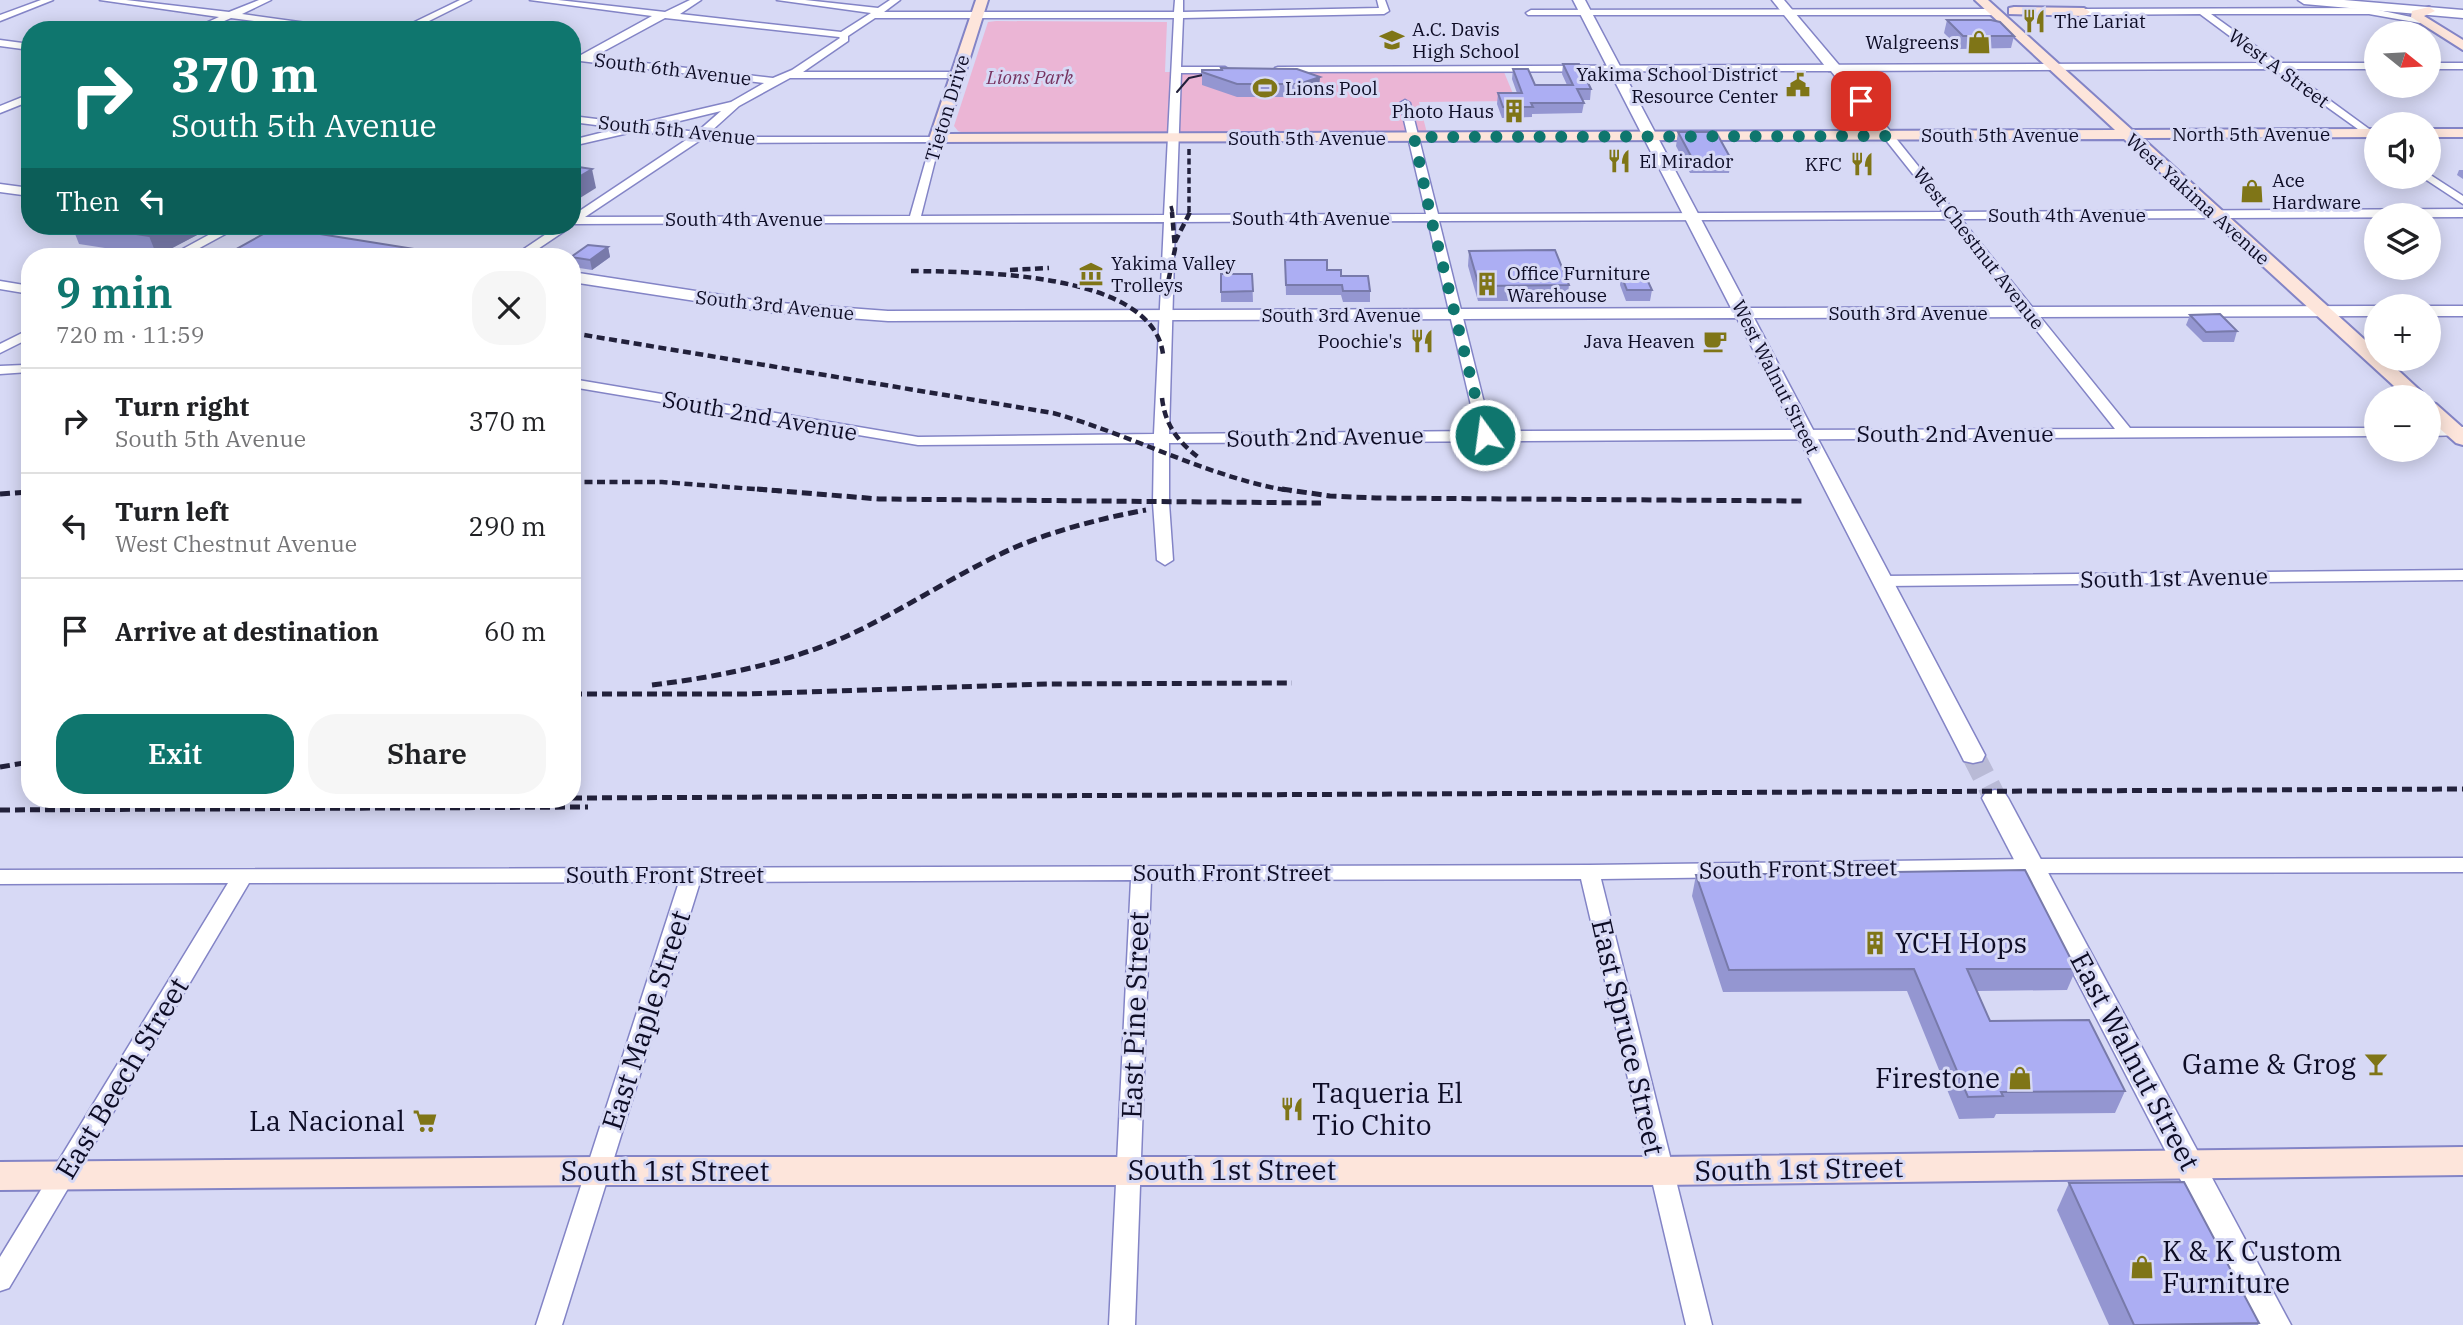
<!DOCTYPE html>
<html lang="en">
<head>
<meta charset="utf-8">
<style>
	body { margin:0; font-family:"IBM Plex Serif",serif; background:#f6f6f6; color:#202124; height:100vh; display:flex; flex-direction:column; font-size:26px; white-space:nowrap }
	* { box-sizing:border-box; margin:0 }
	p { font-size:23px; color:#757577 }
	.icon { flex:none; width:38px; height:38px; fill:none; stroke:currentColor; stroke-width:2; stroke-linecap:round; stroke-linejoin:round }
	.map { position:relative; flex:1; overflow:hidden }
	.panel { position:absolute; left:21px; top:248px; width:560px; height:560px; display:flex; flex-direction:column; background:#fff; border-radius:28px; box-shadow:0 4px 18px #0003 }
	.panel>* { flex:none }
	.hud { position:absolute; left:21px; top:21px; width:560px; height:214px; border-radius:28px; box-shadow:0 4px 18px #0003; background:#0f766e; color:#fff; overflow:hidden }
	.needle { width:46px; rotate:108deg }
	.buttons { position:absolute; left:2364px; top:21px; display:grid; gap:14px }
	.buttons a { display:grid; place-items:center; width:77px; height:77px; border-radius:50%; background:#fff; box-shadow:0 4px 18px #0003; font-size:35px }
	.pin { position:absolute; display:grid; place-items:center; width:60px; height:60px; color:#fff; margin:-30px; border-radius:14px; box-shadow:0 4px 10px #0006 }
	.me { position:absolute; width:77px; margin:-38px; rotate:346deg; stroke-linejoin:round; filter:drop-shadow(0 0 5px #0008) }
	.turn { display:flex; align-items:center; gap:24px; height:147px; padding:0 35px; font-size:32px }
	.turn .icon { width:91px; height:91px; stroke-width:2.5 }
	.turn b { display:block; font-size:49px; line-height:60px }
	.then { display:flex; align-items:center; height:66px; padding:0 35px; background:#0003; gap:14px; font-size:26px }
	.round { display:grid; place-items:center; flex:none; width:74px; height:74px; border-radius:28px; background:#f6f6f6 }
	.summary { display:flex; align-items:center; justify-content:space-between; height:119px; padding:0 35px }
	h1 { font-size:42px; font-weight:600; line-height:52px; color:#0f766e }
	.primary-button { display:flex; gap:14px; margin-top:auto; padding:14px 35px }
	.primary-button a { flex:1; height:80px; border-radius:28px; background:#0f766e; color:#fff; font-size:28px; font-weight:600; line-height:80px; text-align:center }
	.primary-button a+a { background:#f6f6f6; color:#202124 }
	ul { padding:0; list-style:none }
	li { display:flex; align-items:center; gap:21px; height:105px; padding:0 35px; border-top:2px solid #e0e0e0 }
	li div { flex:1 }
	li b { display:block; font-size:26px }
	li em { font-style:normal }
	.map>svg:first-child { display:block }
</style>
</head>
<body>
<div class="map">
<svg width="2463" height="1325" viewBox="0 0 2463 1325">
	<rect width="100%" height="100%" fill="#d7d9f5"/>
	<path fill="#ebb5d5" d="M996 21 1167 22 1165 72H1504L1516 101 1419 102 1427 133 970 135 958 131 954 126 988 22Z"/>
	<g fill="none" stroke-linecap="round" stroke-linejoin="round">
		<path stroke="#b9bad6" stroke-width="23" stroke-dasharray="23 11" stroke-linecap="butt" d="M1973 755 1995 798"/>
		<g stroke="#8384c6" stroke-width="3">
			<g id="minor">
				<path d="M41 0H53L0 21V15Z"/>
				<path d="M100 0H126L229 12 259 0H271L242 14 357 30H327L231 18 204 30H190L219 17Z"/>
				<path d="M460 0H471L411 30H398Z"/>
				<path d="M530 0H558L665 12 690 0H701L680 14 841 32 871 13 777 0H805L878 8 890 0H900L884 12H1174L1175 0H1183V12L1379 8 1377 0H1385L1389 11 1384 14 1183 18 1181 67H1225L1230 70 1225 73H1181L1176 215 1426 214 1400 103 1405 100 1410 103 1438 214 1943 212 1831 71 1275 72V68L1278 67 2266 63 2200 14 2084 15 2079 12 2084 9 2369 8 2425 20 2420 23 2369 14H2211L2279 63H2376V69H2287L2376 134V142L2274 69 1842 71 1955 212 2463 209V217L1961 219 2130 428H2376V436L1169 443V503L1173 560 1165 565 1157 560 1153 503 1154 443 918 445 572 387V379L918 437 1154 434 1164 222 572 224V216L689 138 637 131 572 146V140L620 128 572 122V116L637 124 731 102 764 83 572 60V54L581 55 652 16ZM665 18 839 37 840 38 792 70 773 78 593 57ZM875 18H1174L1164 215 921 216 941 137H733L708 134 739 106 790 78H957L962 75 957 72H803L848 41V36ZM721 111 697 132 655 127ZM702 139 733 143 931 142 910 216 585 217ZM1948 219 2115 429 1491 431 1439 221ZM1428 221 1477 431 1169 434 1175 222Z"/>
				<path d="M1531 10 1994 9 1999 12 1994 15H1528L1526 13Z"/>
				<path d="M0 40 30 44V50L0 46Z"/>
				<rect x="2429" y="63" width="34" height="6"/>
				<path d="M30 94V101L0 113V106Z"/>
				<path d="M2429 174 2463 196V204L2425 179 2423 177H2429Z"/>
				<path d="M225 226H240L183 257H168Z"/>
				<path d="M558 226H572L526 257H512Z"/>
				<path d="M0 281 30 286V294L0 289Z"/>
				<path d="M30 329V338L0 353V344Z"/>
				<path d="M24 365 30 367 29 372 0 374V366Z"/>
				<path d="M2463 427V435L2429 436V428Z"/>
				<path d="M2463 570V580L1885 586 1877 581 1885 576Z"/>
				<path d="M2463 858V872L2032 873 1601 879 1712 1325H1686L1581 879 1151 880 1135 1325H1109L1131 880 700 882 562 1325H536L679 882 249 883 9 1288 0 1291V1257L228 883 0 884V870L1589 865 2032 859Z"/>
			</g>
		</g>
		<g stroke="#8384c6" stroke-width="3">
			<g id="tertiary">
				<path d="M1573 0H1585L1748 308 2376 306H2377L2376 316 1754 318 1985 755 1982 761 1973 763 1964 761 1961 755 1737 318 888 321 767 312 572 282V272L767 302 888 311 1731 308Z"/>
				<path d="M1772 0H1784L1839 65V71H1829Z"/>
				<path d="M2298 0H2344L2463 10V18L2304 4Z"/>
				<path d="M0 184 30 188V196L0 192Z"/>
				<path d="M237 226H273L308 232 310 235 302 240 245 231Z"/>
				<path d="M2428 306H2463V316H2429Z"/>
				<path d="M1995 790 2004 792 2008 798 2291 1325H2256L1982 798 1986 792Z"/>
			</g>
		</g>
		<g stroke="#8384c6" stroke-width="4">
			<g id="secondary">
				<path d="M976 0H988L946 134 2115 130 1975 0H1988L2132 130 2376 129V137L2142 138 2376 350V359H2386L2427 397H2406L2124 139 932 142 929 139Z"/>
				<path d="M2014 7 2084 8 2090 12 2084 16 2009 14V8Z"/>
				<path d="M2429 7 2435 11 2424 16 2463 40V50L2411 17 2412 11Z"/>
				<rect x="2429" y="129" width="34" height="8"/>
				<path d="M2429 402 2436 404 2463 428V445L2456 443 2429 419Z"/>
				<path d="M2463 1147V1175L1660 1185H597L0 1190V1162L597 1157H1660Z"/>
			</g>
		</g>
		<use href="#minor" fill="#fff" fill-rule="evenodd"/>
		<use href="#tertiary" fill="#fff" fill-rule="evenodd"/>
		<use href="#secondary" fill="#fde5db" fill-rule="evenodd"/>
		<path stroke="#22213b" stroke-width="2" d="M1177 92 1189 78 1221 71"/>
		<g stroke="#22213b" stroke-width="3.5" stroke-dasharray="6 3.5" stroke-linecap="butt">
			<path d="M1189 149V214"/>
			<path d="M1171 206 1173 214"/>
		</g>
		<g stroke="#22213b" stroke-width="4.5" stroke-dasharray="8 4.5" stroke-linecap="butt">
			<path d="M1175 242 1190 212"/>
			<path d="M1010 270 1049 268"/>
			<path d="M911 271C975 272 1152 271 1163 354"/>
			<path d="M1166 292 1175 249 1172 212"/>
			<path d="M572 333 1053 413C1133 435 1209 478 1291 491"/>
			<path d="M1162 398C1165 424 1177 441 1198 457"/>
			<path d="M572 482H662L780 491"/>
		</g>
		<g stroke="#22213b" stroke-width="5" stroke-dasharray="10 5" stroke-linecap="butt">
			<path d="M757 489 879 499 1321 503"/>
			<path d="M1282 489 1330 496 1376 498 1803 501"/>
			<path d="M0 494 30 492"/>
			<path d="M652 685C716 677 779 665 838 640 900 613 956 573 1018 546 1059 529 1103 518 1146 510"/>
			<path d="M572 694H745L1048 684 1292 683"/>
			<path d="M0 767 30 762"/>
			<path d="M572 798 2463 789"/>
			<path d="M0 810 588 807"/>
		</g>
	</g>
	<g fill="#9496d1">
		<path d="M1947 20 2014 36 2011 48 1960 49 1944 33Z"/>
		<path d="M1563 64 1591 89 1590 100H1582L1584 103 1582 113 1532 114V117L1502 118 1497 104 1498 93H1517L1512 79 1513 69 1535 85H1567L1562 74Z"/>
		<path d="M1221 68 1297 69 1319 90 1298 97H1237L1202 85V70H1221Z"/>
		<path d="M1678 132 1731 159 1729 173H1690L1676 146Z"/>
		<path d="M2459 170H2463V179L2457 175Z"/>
		<path d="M72 226H197L199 234 157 256 79 244Z"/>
		<path d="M484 226H532L523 232Z"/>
		<path d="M608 247 610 257 592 270 573 267 572 257Z"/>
		<path d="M1469 251 1569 285 1567 301H1478L1468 266Z"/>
		<path d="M1285 260 1327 270 1341 276 1370 291V302H1343L1341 295H1286Z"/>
		<path d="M1221 274H1252L1253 302H1221Z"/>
		<path d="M1621 275 1652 290 1650 301H1626L1620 285Z"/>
		<path d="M2190 315 2237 331 2234 342H2203L2186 325Z"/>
		<path d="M1696 875 2076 969 2067 990 1977 991 1990 1021 2125 1091 2115 1113 1996 1114 1994 1118 1959 1119 1907 991 1723 992 1692 896Z"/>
		<path d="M2069 1183 2259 1323 2258 1325H2109L2057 1210Z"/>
	</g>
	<g fill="#787aaa">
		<path d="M1320 77 1319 90 1298 97 1299 84Z"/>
		<path d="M592 169 596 188 572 203V181Z"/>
		<path d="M170 226H197L199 234 157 256 149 236Z"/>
		<path d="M521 226H532L523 232Z"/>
		<path d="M608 247 610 257 592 270 590 260Z"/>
	</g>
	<g fill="#acaef3" stroke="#787aaa" stroke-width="2">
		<path d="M1947 20H1991L2000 22 2014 36H1963Z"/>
		<path d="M1563 64H1579L1591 89H1577L1584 103H1531L1533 107H1503L1498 93H1522L1513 69H1528L1535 85H1573Z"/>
		<path d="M1221 68 1297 69 1320 77 1299 84H1237L1202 72V70H1222Z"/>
		<path d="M1678 132H1716L1731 159 1692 158Z"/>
		<path d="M572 166 592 169 572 181Z"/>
		<path d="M83 226H170L149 236Z"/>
		<path d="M276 227 458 256 456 257H222Z"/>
		<path d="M588 245 608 247 590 260 571 257Z"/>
		<path d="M1555 250 1569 285 1479 286 1469 251Z"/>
		<path d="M1285 260H1327V270H1341V276H1368L1370 291H1343L1342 285H1286Z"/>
		<path d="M1221 274H1252L1253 291 1221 292Z"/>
		<path d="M1621 275H1645L1652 290H1627Z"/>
		<path d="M2220 314 2237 331 2206 332 2190 315Z"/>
		<path d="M2025 870 2076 969H1967L1990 1021 2089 1020 2125 1091 2001 1092 2003 1096 1968 1097 1914 969 1729 970 1696 875Z"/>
		<path d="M2184 1182 2259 1323 2134 1325 2069 1183Z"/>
	</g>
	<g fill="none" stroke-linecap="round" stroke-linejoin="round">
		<path stroke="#0f766e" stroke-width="12" stroke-dasharray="0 21.6" d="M1485 435 1431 218 1414 137 1889 136 1861 101"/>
	</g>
	<defs>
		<g id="restaurant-bare" transform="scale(1.89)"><path d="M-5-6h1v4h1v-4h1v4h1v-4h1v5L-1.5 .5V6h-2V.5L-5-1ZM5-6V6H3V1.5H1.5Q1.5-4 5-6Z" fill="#7f7517" stroke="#d7d9f5" stroke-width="2.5" paint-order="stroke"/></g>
		<g id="school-bare" transform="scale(1.89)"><path d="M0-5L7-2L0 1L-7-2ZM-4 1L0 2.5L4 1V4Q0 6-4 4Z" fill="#7f7517" stroke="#d7d9f5" stroke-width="2.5" paint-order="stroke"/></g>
		<g id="shop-bare" transform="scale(1.89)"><path d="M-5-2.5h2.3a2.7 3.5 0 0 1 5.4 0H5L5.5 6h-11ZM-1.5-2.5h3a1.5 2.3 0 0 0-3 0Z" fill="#7f7517" stroke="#d7d9f5" stroke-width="2.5" paint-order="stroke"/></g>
		<g id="civic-bare" transform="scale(1.89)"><path d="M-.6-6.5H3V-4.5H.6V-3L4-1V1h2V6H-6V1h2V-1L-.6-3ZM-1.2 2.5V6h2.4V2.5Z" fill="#7f7517" stroke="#d7d9f5" stroke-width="2.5" paint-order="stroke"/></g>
		<g id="stadium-bare" transform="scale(1.89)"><path d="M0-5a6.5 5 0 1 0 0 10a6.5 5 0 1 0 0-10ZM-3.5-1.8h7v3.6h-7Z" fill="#7f7517" stroke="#d7d9f5" stroke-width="2.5" paint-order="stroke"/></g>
		<g id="building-bare" transform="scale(1.89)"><path d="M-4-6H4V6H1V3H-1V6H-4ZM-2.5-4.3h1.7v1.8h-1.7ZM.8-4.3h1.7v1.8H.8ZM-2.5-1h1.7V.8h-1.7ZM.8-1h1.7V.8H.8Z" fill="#7f7517" stroke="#d7d9f5" stroke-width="2.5" paint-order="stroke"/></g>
		<g id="museum-bare" transform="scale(1.89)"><path d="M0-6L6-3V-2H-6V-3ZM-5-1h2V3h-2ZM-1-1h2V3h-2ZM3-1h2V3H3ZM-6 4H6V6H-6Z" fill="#7f7517" stroke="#d7d9f5" stroke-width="2.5" paint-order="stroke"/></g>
		<g id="cafe-bare" transform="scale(1.89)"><path d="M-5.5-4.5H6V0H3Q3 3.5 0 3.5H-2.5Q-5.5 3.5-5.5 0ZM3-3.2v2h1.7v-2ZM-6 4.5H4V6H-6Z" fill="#7f7517" stroke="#d7d9f5" stroke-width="2.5" paint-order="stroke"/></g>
		<g id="bar-bare" transform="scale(1.89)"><path d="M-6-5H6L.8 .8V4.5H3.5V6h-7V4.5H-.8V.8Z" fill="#7f7517" stroke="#d7d9f5" stroke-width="2.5" paint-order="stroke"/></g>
		<g id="supermarket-bare" transform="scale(1.89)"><path d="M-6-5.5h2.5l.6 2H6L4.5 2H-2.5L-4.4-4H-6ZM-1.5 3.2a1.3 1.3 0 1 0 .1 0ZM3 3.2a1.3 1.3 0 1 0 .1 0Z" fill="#7f7517" stroke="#d7d9f5" stroke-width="2.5" paint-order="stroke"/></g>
	</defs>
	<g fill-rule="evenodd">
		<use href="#restaurant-bare" x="2034" y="21"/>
		<use href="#school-bare" x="1392" y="40"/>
		<use href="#shop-bare" x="1979" y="42"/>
		<use href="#civic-bare" x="1798" y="85"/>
		<use href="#stadium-bare" x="1265" y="88"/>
		<use href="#building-bare" x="1514" y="111"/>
		<use href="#restaurant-bare" x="1619" y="161"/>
		<use href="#restaurant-bare" x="1862" y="164"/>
		<use href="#shop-bare" x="2252" y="191"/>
		<use href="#museum-bare" x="1091" y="274"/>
		<use href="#building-bare" x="1487" y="284"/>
		<use href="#restaurant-bare" x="1422" y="341"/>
		<use href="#cafe-bare" x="1715" y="341"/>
		<use href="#building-bare" x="1875" y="943"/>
		<use href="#bar-bare" x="2376" y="1064"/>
		<use href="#shop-bare" x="2020" y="1078"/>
		<use href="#restaurant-bare" x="1292" y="1109"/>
		<use href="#supermarket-bare" x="425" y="1121"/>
		<use href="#shop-bare" x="2142" y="1267"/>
	</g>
	<g text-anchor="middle" stroke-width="6" stroke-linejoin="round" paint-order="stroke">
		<g font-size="19" fill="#0d0c25" stroke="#d7d9f5" text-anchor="start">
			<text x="2054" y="28">The Lariat</text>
			<text x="1412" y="36">A.C. Davis<tspan x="1412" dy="22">High School</tspan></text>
			<text x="1959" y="49" text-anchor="end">Walgreens</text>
			<text x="1778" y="81" text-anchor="end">Yakima School District<tspan x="1778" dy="22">Resource Center</tspan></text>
			<text x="1285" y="95">Lions Pool</text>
			<text x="1494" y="118" text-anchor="end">Photo Haus</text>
			<text x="1639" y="168">El Mirador</text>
			<text x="1842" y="171" text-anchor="end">KFC</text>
			<text x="2272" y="187">Ace<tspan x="2272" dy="22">Hardware</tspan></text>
			<text x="1111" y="270">Yakima Valley<tspan x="1111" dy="22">Trolleys</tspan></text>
			<text x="1507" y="280">Office Furniture<tspan x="1507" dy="22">Warehouse</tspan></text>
			<text x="1402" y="348" text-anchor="end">Poochie's</text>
			<text x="1695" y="348" text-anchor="end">Java Heaven</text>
		</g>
		<g font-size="19" fill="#0d0c25" stroke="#d7d9f5">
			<text transform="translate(2279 68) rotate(36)" y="7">West A Street</text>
			<text transform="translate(673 69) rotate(7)" y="7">South 6th Avenue</text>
			<text transform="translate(947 108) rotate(-73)" y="7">Tieton Drive</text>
			<text transform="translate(677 130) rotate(6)" y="7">South 5th Avenue</text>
			<text x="2251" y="141">North 5th Avenue</text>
			<text x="2000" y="142">South 5th Avenue</text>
			<text x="1307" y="145">South 5th Avenue</text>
			<text transform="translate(2198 199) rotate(42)" y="7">West Yakima Avenue</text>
			<text x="2067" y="222">South 4th Avenue</text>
			<text x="1311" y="225">South 4th Avenue</text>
			<text x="744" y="226">South 4th Avenue</text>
			<text transform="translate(1979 248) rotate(52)" y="7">West Chestnut Avenue</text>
			<text transform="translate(775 305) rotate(6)" y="7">South 3rd Avenue</text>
			<text x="1908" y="320">South 3rd Avenue</text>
			<text x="1341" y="322">South 3rd Avenue</text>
			<text transform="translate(1776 377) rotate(63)" y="7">West Walnut Street</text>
		</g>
		<g font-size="19" font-style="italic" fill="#773360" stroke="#d7d9f5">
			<text x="1030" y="84">Lions Park</text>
		</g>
		<g font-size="23" fill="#0d0c25" stroke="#d7d9f5">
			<text transform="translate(760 416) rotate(10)" y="8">South 2nd Avenue</text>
			<text x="1955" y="442">South 2nd Avenue</text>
			<text transform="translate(1325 437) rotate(-1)" y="8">South 2nd Avenue</text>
			<text transform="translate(2174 578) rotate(-1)" y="8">South 1st Avenue</text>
			<text transform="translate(1798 869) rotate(-1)" y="8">South Front Street</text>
			<text x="1232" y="881">South Front Street</text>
			<text x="665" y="883">South Front Street</text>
		</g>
		<g font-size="28" fill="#0d0c25" stroke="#d7d9f5" text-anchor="start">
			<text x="1895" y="953">YCH Hops</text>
			<text x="2356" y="1074" text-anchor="end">Game &amp; Grog</text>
			<text x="2000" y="1088" text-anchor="end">Firestone</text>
			<text x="1312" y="1103">Taqueria El<tspan x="1312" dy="32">Tio Chito</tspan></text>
			<text x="405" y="1131" text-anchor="end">La Nacional</text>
			<text x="2162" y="1261">K &amp; K Custom<tspan x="2162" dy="32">Furniture</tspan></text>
		</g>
		<g font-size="28" fill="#0d0c25" stroke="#d7d9f5">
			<text transform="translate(1135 1015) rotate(-88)" y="10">East Pine Street</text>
			<text transform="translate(646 1020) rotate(-72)" y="10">East Maple Street</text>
			<text transform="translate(1628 1037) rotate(77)" y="10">East Spruce Street</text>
			<text transform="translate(2135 1061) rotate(62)" y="10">East Walnut Street</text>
			<text transform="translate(122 1078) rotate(-59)" y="10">East Beech Street</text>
			<text transform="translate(1799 1169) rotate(-1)" y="10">South 1st Street</text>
			<text x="1232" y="1180">South 1st Street</text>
			<text x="665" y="1181">South 1st Street</text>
		</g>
	</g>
</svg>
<div class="buttons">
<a><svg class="needle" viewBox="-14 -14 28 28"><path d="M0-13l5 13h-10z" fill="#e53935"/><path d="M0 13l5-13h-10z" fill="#757577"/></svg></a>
<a><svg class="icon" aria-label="sound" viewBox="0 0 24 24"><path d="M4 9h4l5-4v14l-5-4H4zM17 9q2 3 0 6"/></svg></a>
<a><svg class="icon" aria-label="layers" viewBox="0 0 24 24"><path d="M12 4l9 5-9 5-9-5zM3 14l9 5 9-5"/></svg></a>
<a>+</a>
<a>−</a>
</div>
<div class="pin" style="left:1861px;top:101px;background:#d93025"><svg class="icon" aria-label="arrive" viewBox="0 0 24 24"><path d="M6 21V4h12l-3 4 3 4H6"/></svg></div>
<svg class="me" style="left:1485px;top:435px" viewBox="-20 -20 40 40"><circle r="17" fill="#0f766e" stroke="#fff" stroke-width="3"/><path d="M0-11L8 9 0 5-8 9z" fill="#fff"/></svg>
<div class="hud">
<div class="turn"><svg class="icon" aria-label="right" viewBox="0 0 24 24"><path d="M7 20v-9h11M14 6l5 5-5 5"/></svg><div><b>370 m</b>South 5th Avenue</div></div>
<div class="then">Then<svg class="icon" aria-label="left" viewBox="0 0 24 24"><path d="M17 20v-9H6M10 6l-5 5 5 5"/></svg></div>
</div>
<section class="panel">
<div class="summary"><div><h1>9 min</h1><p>720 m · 11:59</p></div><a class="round"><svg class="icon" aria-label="close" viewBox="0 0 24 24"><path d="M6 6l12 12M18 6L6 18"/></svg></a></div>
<ul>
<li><svg class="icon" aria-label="right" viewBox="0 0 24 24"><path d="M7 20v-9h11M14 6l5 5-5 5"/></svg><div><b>Turn right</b><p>South 5th Avenue</p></div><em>370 m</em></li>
<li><svg class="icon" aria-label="left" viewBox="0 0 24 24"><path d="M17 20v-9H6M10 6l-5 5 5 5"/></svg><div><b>Turn left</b><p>West Chestnut Avenue</p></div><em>290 m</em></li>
<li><svg class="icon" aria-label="arrive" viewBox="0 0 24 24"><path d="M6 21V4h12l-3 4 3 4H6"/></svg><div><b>Arrive at destination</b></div><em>60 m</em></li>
</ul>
<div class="primary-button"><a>Exit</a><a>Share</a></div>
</section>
</div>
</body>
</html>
